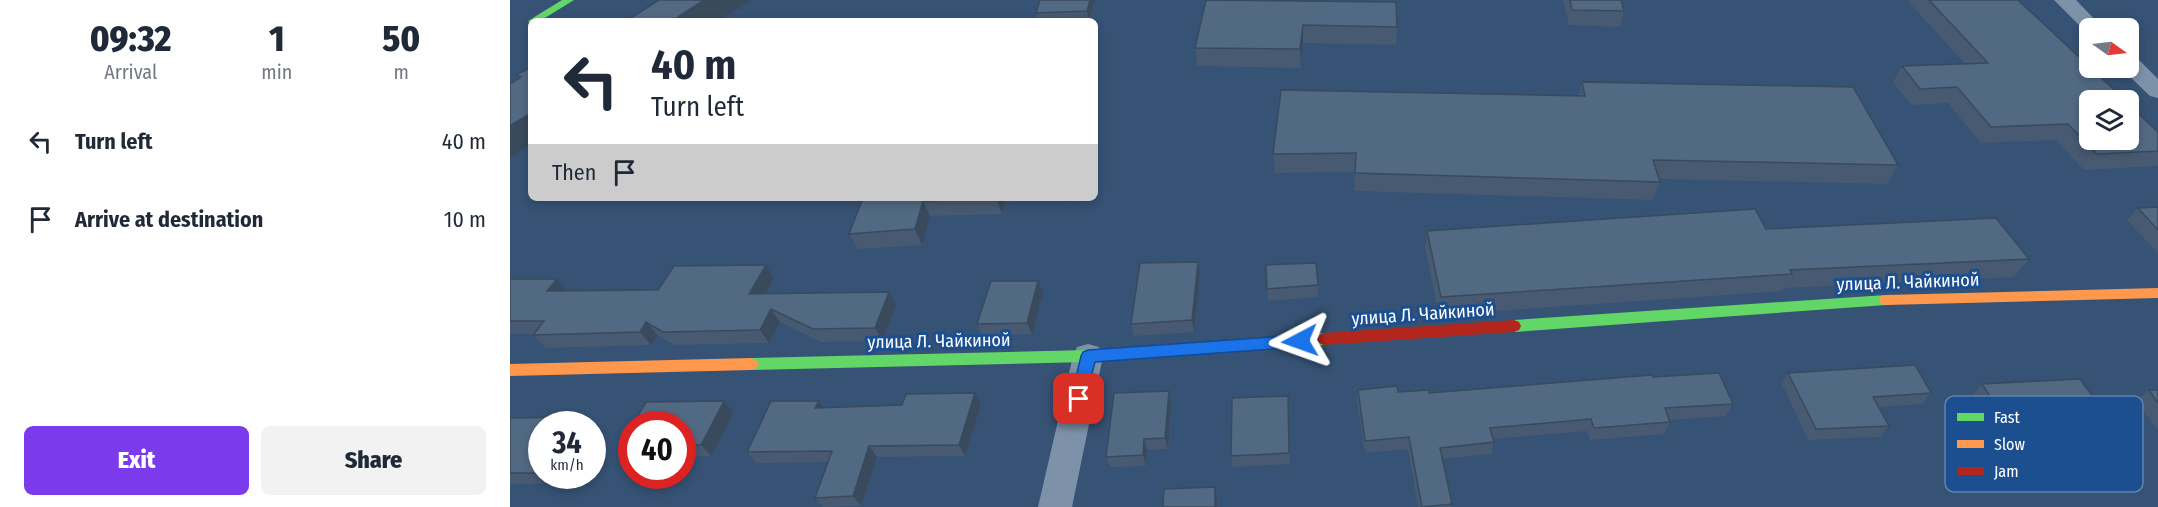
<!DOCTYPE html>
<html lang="en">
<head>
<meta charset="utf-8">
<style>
	body { margin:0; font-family:"Fira Sans Condensed",sans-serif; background:#f2f2f3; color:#1f2937; height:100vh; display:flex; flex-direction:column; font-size:22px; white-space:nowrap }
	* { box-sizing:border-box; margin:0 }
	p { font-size:20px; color:#747a83 }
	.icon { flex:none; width:33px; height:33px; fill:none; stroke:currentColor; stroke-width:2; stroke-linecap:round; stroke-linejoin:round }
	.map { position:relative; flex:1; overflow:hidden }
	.sheet { display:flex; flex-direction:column; background:#fff; width:510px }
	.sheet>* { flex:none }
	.guide { position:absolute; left:18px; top:18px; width:570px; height:183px; border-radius:9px; box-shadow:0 3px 9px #0003; background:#fff; color:#1f2937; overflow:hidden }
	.needle { width:39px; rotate:104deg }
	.controls { position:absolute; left:1569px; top:18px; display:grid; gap:12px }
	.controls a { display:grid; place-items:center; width:60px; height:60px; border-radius:9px; background:#fff; box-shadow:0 3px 9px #0003; font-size:30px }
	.speed { position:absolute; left:18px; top:411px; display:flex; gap:12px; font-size:30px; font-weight:700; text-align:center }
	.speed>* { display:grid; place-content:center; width:78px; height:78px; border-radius:50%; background:#fff; box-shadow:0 3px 9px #0003; line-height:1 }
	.speed small { font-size:15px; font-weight:400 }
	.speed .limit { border:9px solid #d22; background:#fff; color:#111 }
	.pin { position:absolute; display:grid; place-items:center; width:51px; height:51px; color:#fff; margin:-26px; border-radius:12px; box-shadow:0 3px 9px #0006 }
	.me { position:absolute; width:66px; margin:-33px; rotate:266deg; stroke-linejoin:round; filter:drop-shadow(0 0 4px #0008) }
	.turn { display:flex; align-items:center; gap:21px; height:126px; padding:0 24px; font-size:27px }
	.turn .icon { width:78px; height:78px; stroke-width:2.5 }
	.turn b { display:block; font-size:42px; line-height:51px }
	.then { display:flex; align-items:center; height:57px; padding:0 24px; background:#0003; gap:12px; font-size:22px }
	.eta { display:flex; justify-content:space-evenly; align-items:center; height:102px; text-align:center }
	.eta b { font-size:36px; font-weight:800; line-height:42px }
	.button { display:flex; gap:12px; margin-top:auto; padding:12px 24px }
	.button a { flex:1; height:69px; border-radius:9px; background:#7c3aed; color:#fff; font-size:24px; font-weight:800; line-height:69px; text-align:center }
	.button a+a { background:#f2f2f3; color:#1f2937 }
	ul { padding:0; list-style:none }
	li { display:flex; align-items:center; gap:18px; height:78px; padding:0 24px }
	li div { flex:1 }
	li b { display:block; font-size:22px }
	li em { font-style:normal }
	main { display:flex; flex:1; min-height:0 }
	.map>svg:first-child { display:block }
</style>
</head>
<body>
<main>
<section class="sheet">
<div class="eta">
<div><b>09:32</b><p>Arrival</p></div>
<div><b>1</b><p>min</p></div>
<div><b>50</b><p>m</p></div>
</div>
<ul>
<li><svg class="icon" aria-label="left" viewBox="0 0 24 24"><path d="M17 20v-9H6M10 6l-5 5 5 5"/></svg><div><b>Turn left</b></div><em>40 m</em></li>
<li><svg class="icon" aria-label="arrive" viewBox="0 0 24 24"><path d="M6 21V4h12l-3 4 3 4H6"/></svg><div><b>Arrive at destination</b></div><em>10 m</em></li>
</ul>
<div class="button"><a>Exit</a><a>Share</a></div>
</section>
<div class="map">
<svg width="1648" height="507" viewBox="0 0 1648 507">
	<rect width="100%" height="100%" fill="#365274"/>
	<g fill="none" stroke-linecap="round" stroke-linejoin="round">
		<g fill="#7d92a8" fill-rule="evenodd">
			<path d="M1544 0H1566L1593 28H1580V33L1576 32Z"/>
			<path d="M1618 56 1626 57 1648 79V98L1640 96 1611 68H1618Z"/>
			<path d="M578 344 589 347 593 356 562 507H528L563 356 567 347Z"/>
		</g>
		<g fill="#63d668" fill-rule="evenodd">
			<path d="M52 0H64L30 21H21V24L18 21Z"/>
			<path d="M1376 295 1381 296 1383 300 1381 304 1376 305 1004 332 999 330 997 326 999 322 1004 320Z"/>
			<path d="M814 333 819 335 821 339 819 343 814 345 578 362 241 370 236 368 233 364 236 360 241 358 578 350Z"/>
		</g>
		<g fill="#ff974d" fill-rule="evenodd">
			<path d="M1648 288V298L1376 305 1371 304 1369 300 1371 296 1376 295Z"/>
			<path d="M241 358 246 360 249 364 246 368 241 370 0 376V364Z"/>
		</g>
		<path fill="#b3261e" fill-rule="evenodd" d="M1004 320 1009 322 1011 326 1009 330 1004 332 814 345 809 343 807 339 809 335 814 333Z"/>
	</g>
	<g fill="#475a72">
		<path d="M585 0 580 21H528L526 13Z"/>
		<path d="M696 0 887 27 886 45 793 43 791 68 687 66 685 48Z"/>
		<path d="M1053 0H1111L1114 11 1110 27 1059 25Z"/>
		<path d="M1399 0H1508L1648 151V166L1574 170 1546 140 1471 143 1438 103 1401 105 1383 82 1392 66 1455 64 1398 1Z"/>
		<path d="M1072 82 1388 165 1377 184 1149 179 1150 182 1143 200 844 191 845 172 765 173 763 154 1068 96Z"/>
		<path d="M353 198H559L558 201 495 202 492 214 420 216 412 245 348 249 339 234Z"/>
		<path d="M1648 207V253L1617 220 1628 208Z"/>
		<path d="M1256 229 1519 259 1504 277 1274 288 1272 291 929 315 915 248 917 231Z"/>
		<path d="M256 265 264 278 256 294 386 305 372 341 311 342 270 322 259 343 164 345 148 335 141 345 36 348 23 335 24 334H0V279H47L58 291 148 290Z"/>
		<path d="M690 273 684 332 624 336 621 324Z"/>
		<path d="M528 281 533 293 522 334 472 335 467 324Z"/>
		<path d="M808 285V297L758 301 757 289Z"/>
		<path d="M1278 373 1421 393 1412 404 1369 407 1379 426 1370 437 1298 440 1272 384Z"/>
		<path d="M1143 377 1223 404 1216 416 1160 420V422L1154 434 1080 440 1077 431 983 439 984 442 981 454 933 459 942 504 941 507H908L898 449 855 453 847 402 848 390 888 392 919 393Z"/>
		<path d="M1472 384 1600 420 1588 431 1536 432 1540 439 1529 450 1498 452 1462 395Z"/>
		<path d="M1639 390H1648V430L1626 401Z"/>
		<path d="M659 391 661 402 658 449 637 450 636 466 600 467 596 457Z"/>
		<path d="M465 393 471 404 455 456 367 457 351 506 313 507 305 498 319 462 246 463 237 452 309 401 314 408 392 405Z"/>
		<path d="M778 396 780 464 723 467 721 456Z"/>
		<path d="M214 401 224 412 201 456H172V424Z"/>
		<path d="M0 418 90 428 32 424V476H60L56 483 0 484Z"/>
		<path d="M122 427V456L110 446Z"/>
	</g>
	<g fill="#394a5c">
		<path d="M194 0H241L209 21H162Z"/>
		<path d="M580 0H585L579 21 577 11Z"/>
		<path d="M793 25V43L791 68 790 49Z"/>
		<path d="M21 113V144L0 158V126Z"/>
		<path d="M486 198H494L495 202 492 214Z"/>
		<path d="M413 201 420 216 412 245 405 229Z"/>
		<path d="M688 262 690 273 684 332 682 320Z"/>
		<path d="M256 265 264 278 249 307 239 294Z"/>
		<path d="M47 279 59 292 37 291Z"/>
		<path d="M528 281 533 293 522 334 517 323Z"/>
		<path d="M379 292 386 305 372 341 365 328Z"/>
		<path d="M261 309 270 322 259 343 250 330Z"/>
		<path d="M136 322 148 335 141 345 130 332Z"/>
		<path d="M659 391 661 402 658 449 655 438Z"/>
		<path d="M465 393 471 404 455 456 449 445Z"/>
		<path d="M214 401 224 412 201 456 191 445Z"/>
		<path d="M309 401 317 412 305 408Z"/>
		<path d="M78 417 90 428 82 440V424H73Z"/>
		<path d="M634 439 637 450 636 466 633 455Z"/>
		<path d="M359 446 367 457 351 506 343 496Z"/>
		<path d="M47 476H60L56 483Z"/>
		<path d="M705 487 707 497V507H705Z"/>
	</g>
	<g fill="#526984" stroke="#394a5c" stroke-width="1.5">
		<path d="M149 0H194L162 21H116Z"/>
		<path d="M530 0H580L577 11 526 13Z"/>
		<path d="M696 0 886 2 887 27 793 25 790 49 685 48Z"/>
		<path d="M1060 0H1111L1114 11 1062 10Z"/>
		<path d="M1419 0H1508L1615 100H1580V140H1618V104L1648 132V151L1587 154 1558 124 1481 127 1447 87 1410 89 1392 66 1478 63Z"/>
		<path d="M21 67V113L0 126V84L11 77 6 75Z"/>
		<path d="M1072 82 1343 87 1388 165 1143 160 1150 182 845 173 846 153 763 154 771 90 1075 96Z"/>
		<path d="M353 198H486L413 201 405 229 339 234Z"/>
		<path d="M1648 207V230L1628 208Z"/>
		<path d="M1245 209 1256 229 1486 218 1519 259 1280 270 1282 274 931 297 917 231Z"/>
		<path d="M688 262 682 320 621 324 630 263Z"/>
		<path d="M806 263 808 285 757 289 756 265Z"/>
		<path d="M256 265 239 294 379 292 365 328 303 329 261 309 250 330 153 332 136 322 130 332 23 335 34 321H0V279H47L37 291 148 290 164 266Z"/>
		<path d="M481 281H528L517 323 467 324Z"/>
		<path d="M1405 365 1421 393 1363 397 1379 426 1306 429 1278 373Z"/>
		<path d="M1209 373 1223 404 1155 408 1160 422 1084 428 1081 419 980 428 984 442 930 448 942 504 912 507 899 437 855 441 848 390 887 386 888 392 919 390V393L1142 375 1143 377Z"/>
		<path d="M1570 379 1600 420 1529 422 1540 439 1509 441 1472 384Z"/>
		<path d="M1639 390H1648V403Z"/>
		<path d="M659 391 655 438 634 439 633 455 596 457 604 393Z"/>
		<path d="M465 393 449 445 359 446 343 496 305 498 322 451 237 452 261 401H309L305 408 392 405 396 394Z"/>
		<path d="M778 396 779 453 721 456 722 398Z"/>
		<path d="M214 401 191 445H172V424H123L136 402Z"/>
		<path d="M78 417 73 424H32V473H0V418Z"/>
		<path d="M122 427V446H110Z"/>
		<path d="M705 487V507H653L654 489Z"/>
	</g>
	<path fill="#1a73e8" stroke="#114b97" stroke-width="1.5" d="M790 335 795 337 797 341 795 345 790 347 585 362 574 404 569 406 563 404 561 399 571 356 573 352 578 350Z"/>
	<g text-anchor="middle" stroke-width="6" stroke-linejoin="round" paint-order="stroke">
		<g font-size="18" fill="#fff" stroke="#1b4f8f">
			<text transform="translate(1398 282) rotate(-2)" y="6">улица Л. Чайкиной</text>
			<text transform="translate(913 314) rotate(-4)" y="6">улица Л. Чайкиной</text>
			<text transform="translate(429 341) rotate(-1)" y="6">улица Л. Чайкиной</text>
		</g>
	</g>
	<rect x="1435" y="396" width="198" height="96" rx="9" fill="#1b4f8f" stroke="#5f84b1" stroke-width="1.5"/>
	<rect x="1447" y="413" width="27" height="8" fill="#63d668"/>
	<rect x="1447" y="440" width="27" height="8" fill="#ff974d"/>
	<rect x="1447" y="467" width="27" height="8" fill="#b3261e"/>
	<g font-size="16" fill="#fff">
		<text x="1484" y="423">Fast</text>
		<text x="1484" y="450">Slow</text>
		<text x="1484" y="477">Jam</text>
	</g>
</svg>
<div class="controls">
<a><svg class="needle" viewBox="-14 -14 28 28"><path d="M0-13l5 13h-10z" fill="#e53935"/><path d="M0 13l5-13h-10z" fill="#747a83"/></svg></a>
<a><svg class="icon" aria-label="layers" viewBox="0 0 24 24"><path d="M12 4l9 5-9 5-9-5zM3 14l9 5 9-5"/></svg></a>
</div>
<div class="speed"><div>34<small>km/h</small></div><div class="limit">40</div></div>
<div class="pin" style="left:569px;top:399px;background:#d93025"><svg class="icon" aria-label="arrive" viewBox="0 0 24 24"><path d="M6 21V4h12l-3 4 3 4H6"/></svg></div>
<svg class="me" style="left:790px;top:341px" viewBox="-20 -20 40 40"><path d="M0-17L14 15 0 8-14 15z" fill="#1a73e8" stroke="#fff" stroke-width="4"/></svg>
<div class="guide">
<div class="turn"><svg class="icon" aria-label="left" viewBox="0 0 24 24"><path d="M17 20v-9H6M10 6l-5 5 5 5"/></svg><div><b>40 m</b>Turn left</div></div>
<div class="then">Then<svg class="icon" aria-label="arrive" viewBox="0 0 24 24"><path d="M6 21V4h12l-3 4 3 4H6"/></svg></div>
</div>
</div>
</main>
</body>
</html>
